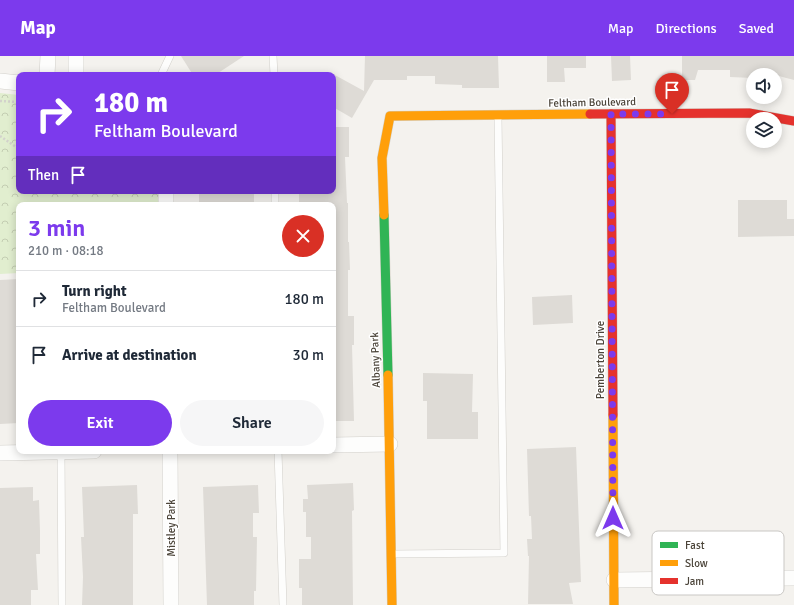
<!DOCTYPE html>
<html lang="en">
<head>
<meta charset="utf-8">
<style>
	body { margin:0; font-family:Signika,sans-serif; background:#f6f6f7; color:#1f2937; height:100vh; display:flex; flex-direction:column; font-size:15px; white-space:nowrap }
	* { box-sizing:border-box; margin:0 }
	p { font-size:13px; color:#747a83 }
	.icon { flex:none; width:22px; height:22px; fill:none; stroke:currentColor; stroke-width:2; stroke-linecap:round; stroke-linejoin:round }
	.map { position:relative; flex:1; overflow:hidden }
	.sheet { position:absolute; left:16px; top:146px; width:320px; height:252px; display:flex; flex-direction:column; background:#fff; border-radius:8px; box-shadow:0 2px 10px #0003 }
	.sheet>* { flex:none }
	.hud { position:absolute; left:16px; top:16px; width:320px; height:122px; border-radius:8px; box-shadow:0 2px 10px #0003; background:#7c3aed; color:#fff; overflow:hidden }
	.fabs { position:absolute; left:746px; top:12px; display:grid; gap:8px }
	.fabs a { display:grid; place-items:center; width:36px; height:36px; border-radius:50%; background:#fff; box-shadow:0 2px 10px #0003; font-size:20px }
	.pin { position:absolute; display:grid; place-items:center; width:34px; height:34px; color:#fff; margin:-41px -17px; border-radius:50% 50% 50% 0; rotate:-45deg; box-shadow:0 0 4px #0007 }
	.pin .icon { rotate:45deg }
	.me { position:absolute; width:44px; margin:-22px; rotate:0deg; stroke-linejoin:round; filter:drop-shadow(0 0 3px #0008) }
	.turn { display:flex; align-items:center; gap:14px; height:84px; padding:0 12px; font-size:18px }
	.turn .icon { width:52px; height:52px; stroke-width:2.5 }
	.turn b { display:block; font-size:28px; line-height:34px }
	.then { display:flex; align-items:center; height:38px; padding:0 12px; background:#0003; gap:8px; font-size:15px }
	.round { display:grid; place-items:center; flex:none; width:42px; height:42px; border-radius:21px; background:#f6f6f7 }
	.headline { display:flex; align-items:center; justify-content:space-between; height:68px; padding:0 12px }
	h1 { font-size:24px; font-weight:600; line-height:30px; color:#7c3aed }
	.cta { display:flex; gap:8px; margin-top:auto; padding:8px 12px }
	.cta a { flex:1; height:46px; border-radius:24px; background:#7c3aed; color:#fff; font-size:16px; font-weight:600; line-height:46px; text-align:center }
	.cta a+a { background:#f6f6f7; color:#1f2937 }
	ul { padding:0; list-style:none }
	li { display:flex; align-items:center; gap:12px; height:56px; padding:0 12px; border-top:1px solid #e0e1e3 }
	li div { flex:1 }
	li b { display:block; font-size:15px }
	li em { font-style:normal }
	header { display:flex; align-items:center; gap:24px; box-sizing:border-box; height:56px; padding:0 20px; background:#7c3aed; color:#fff }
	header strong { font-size:19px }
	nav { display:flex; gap:22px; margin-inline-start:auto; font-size:14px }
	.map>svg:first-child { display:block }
</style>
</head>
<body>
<header>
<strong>Map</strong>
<nav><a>Map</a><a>Directions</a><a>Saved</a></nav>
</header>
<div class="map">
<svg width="794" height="549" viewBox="0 0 794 549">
	<defs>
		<pattern id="park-crowns" width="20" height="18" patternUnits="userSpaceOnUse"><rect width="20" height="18" fill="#e1eecf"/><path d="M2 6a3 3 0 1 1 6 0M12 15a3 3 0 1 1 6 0" fill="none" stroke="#c3cdb2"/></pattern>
	</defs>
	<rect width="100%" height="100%" fill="#f4f2ee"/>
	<path fill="url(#park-crowns)" d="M0 37 19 39V135H158V149H19V217L0 218Z"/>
	<g fill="#dedbd6">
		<path d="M181 0H244L215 19H193Z"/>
		<path d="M365 0H498L499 32H462V29L435 28V20H407V24H374L352 62 333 51V18L364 35Z"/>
		<path d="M547 0H586V12H564L565 26H547Z"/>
		<path d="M611 0H630L631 24 612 25Z"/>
		<path d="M682 0H794V24L775 19H753V22L730 21V14H698L695 24H682Z"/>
		<path d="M333 71H349V101H345L347 147H348V186H349L350 214H348V260H354V289H352L354 365H333V149H299V135H333Z"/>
		<rect x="199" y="135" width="55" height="14"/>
		<path d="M738 144H787V163H794V180L738 181Z"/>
		<path d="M19 223V367L0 368V224Z"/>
		<path d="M572 239 573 267 533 269 532 241Z"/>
		<path d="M423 317 473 318 472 356H478V383H427V345H423Z"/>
		<path d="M576 391 581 526 569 527 573 548H528L529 500H528L527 483H532L531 460H529L527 393Z"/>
		<path d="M353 427 354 454 352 455 353 549H302V532H299V503H311V481H306V456H303V443H308L307 429Z"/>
		<path d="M137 429 138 458H133V549H82L83 521 81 481H84L82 431Z"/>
		<path d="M258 429 259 457H253V481H257L256 535H254V549H207L203 431Z"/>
		<path d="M33 431V445L39 444 40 475V498H36L38 534H31V549H0V432Z"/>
	</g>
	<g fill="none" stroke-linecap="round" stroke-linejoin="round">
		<g stroke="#d2d0cb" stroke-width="8">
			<g id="lane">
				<path d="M273 0 274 19"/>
				<path d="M161 19 170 0"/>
				<path d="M275 135V149"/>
				<path d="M61 395 62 549"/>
				<path d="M278 395 283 549"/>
				<path d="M393 498 504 497 498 61"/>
			</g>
		</g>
		<g stroke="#d2d0cb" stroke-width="16">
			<g id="street">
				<path d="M47 19 48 0"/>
				<path d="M76 19V0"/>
				<path d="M0 25 19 27"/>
				<path d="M166 135V149"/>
				<path d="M333 389 390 388"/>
				<path d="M170 395 171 549"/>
				<path d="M0 397 94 395"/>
				<path d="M614 524 794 522"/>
			</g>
		</g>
		<g stroke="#d3cfc5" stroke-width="10">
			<path id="fast" d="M384 159 388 319"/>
		</g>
		<g stroke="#d3cfc5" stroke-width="10">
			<g id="slow">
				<path d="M384 159 382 102 390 60 590 58"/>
				<path d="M388 319 392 549"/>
				<path d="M613 359 614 549"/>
			</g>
		</g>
		<g stroke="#d3cfc5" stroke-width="10">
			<g id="jam">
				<path d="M590 58 749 57 794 65"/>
				<path d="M611 58 613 359"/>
			</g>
		</g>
		<g stroke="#d3d2cc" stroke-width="2.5" stroke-dasharray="2 2" stroke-linecap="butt">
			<path d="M0 45 19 46"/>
			<path d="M0 80 19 93"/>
		</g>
		<use href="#lane" stroke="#fdfdfc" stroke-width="7"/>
		<use href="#street" stroke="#fdfdfc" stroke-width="15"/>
		<use href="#fast" stroke="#30b455" stroke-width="9"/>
		<use href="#slow" stroke="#ff9f0a" stroke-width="9"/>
		<use href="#jam" stroke="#e5322d" stroke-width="9"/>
	</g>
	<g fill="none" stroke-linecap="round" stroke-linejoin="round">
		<path stroke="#7c3aed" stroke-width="7" stroke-dasharray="0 12.6" d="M613 462 611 58H672"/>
	</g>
	<g text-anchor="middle" stroke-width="3" stroke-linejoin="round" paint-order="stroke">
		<g font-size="11" fill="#4b4439" stroke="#fff">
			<text transform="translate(592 46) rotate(-1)" y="4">Feltham Boulevard</text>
			<text transform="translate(375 304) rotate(-92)" y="4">Albany Park</text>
			<text transform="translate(600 304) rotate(-90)" y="4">Pemberton Drive</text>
			<text transform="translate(171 472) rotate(-90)" y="4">Mistley Park</text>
		</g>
	</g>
	<rect x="652" y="475" width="132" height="64" rx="6" fill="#fff" stroke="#c9c7c4" stroke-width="1"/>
	<rect x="660" y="486" width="18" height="6" fill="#30b455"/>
	<rect x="660" y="504" width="18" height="6" fill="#ff9f0a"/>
	<rect x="660" y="522" width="18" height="6" fill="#e5322d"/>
	<g font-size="11" fill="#4b4439">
		<text x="685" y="493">Fast</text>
		<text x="685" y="511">Slow</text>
		<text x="685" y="529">Jam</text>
	</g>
</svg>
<div class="fabs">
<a><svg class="icon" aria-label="sound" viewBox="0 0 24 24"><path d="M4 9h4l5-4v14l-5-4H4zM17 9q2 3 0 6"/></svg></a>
<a><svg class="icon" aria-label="layers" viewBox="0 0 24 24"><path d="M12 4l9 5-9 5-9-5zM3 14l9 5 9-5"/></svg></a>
</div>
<div class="pin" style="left:672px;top:58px;background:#d93025"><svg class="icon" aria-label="arrive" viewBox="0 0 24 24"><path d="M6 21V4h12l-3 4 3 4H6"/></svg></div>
<svg class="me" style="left:613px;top:462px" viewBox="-20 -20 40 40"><path d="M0-17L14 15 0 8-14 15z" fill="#7c3aed" stroke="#fff" stroke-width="4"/></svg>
<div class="hud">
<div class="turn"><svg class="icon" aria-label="right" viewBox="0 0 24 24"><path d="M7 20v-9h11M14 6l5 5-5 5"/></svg><div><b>180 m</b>Feltham Boulevard</div></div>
<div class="then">Then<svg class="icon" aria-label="arrive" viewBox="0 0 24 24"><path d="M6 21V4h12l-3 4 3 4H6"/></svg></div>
</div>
<section class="sheet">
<div class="headline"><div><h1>3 min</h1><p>210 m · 08:18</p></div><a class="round" style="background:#d93025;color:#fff"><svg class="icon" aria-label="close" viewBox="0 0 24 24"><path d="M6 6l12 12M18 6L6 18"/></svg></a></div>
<ul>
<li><svg class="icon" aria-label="right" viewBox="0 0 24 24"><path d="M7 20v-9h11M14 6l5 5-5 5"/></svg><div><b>Turn right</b><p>Feltham Boulevard</p></div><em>180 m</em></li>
<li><svg class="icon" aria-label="arrive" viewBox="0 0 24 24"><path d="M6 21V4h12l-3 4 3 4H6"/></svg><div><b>Arrive at destination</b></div><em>30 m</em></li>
</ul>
<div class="cta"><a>Exit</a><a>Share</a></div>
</section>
</div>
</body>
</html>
